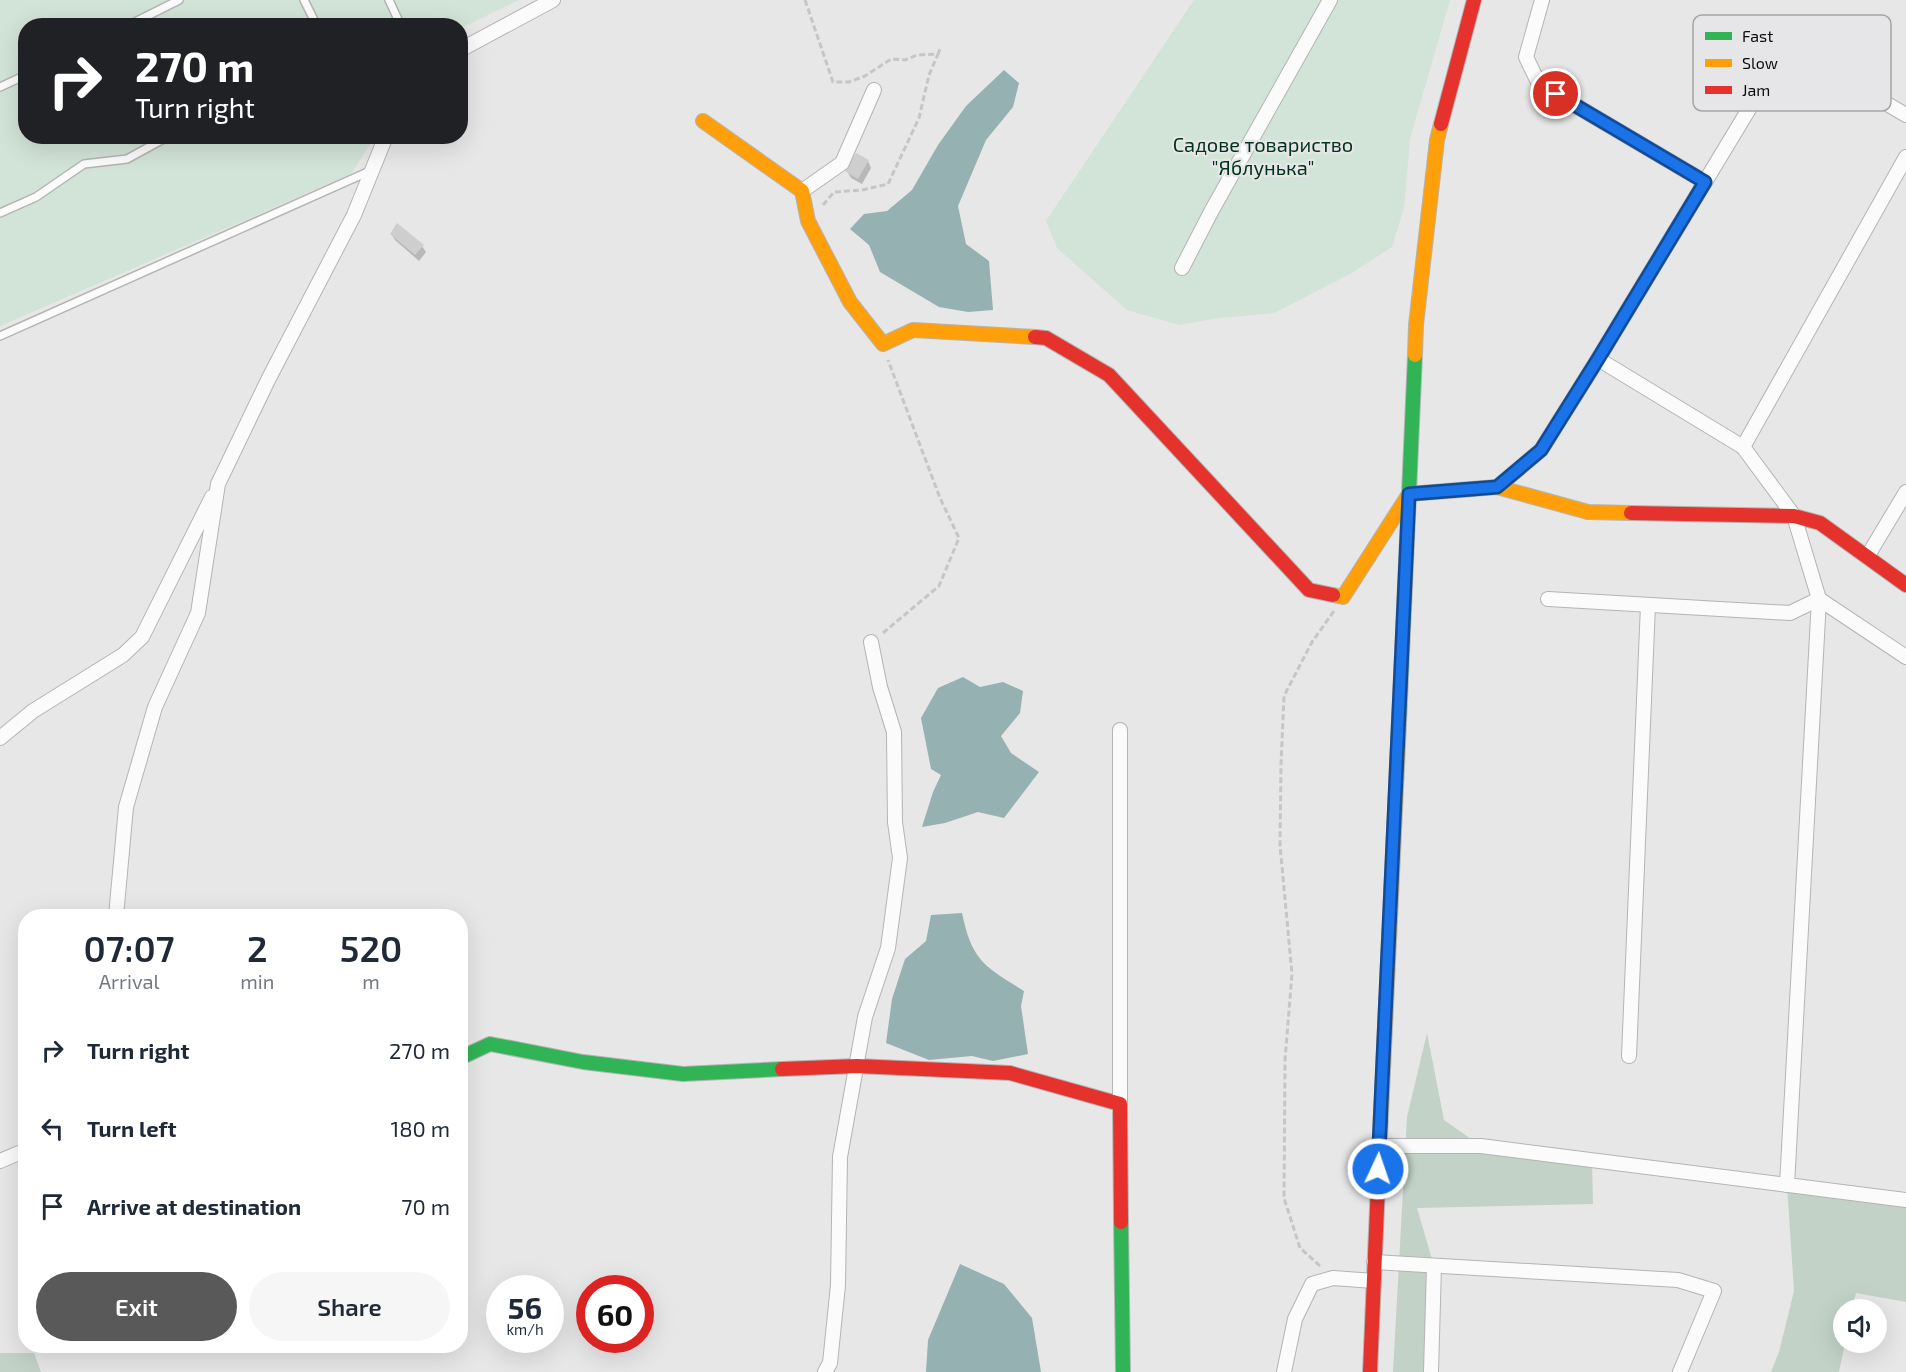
<!DOCTYPE html>
<html lang="en">
<head>
<meta charset="utf-8">
<style>
	body { margin:0; font-family:"Exo 2",sans-serif; background:#f6f6f7; color:#1f2937; height:100vh; display:flex; flex-direction:column; font-size:22px; white-space:nowrap }
	* { box-sizing:border-box; margin:0 }
	p { font-size:20px; color:#747a83 }
	.icon { flex:none; width:33px; height:33px; fill:none; stroke:currentColor; stroke-width:2; stroke-linecap:round; stroke-linejoin:round }
	.map { position:relative; flex:1; overflow:hidden }
	.sheet { position:absolute; left:18px; top:909px; width:450px; height:444px; display:flex; flex-direction:column; background:#fff; border-radius:24px; box-shadow:0 6px 24px #0002 }
	.sheet>* { flex:none }
	.hud { position:absolute; left:18px; top:18px; width:450px; height:126px; border-radius:24px; box-shadow:0 6px 24px #0002; background:#202124; color:#fff; overflow:hidden }
	.fabs { position:absolute; left:1833px; top:1299px; display:grid; gap:12px }
	.fabs a { display:grid; place-items:center; width:54px; height:54px; border-radius:50%; background:#fff; box-shadow:0 6px 24px #0002; font-size:30px }
	.speed { position:absolute; left:486px; top:1275px; display:flex; gap:12px; font-size:30px; font-weight:700; text-align:center }
	.speed>* { display:grid; place-content:center; width:78px; height:78px; border-radius:50%; background:#fff; box-shadow:0 6px 24px #0002; line-height:1 }
	.speed small { font-size:15px; font-weight:400 }
	.speed .limit { border:9px solid #d22; background:#fff; color:#111 }
	.pin { position:absolute; display:grid; place-items:center; width:51px; height:51px; color:#fff; margin:-26px; border:3px solid #fff; border-radius:50%; box-shadow:0 2px 6px #0007 }
	.me { position:absolute; width:66px; margin:-33px; rotate:3deg; stroke-linejoin:round; filter:drop-shadow(0 0 4px #0008) }
	.turn { display:flex; align-items:center; gap:21px; height:126px; padding:0 18px; font-size:27px }
	.turn .icon { width:78px; height:78px; stroke-width:2.5 }
	.turn b { display:block; font-size:42px; line-height:51px }
	.eta { display:flex; justify-content:space-evenly; align-items:center; height:102px; text-align:center }
	.eta b { font-size:36px; font-weight:600; line-height:42px }
	.cta { display:flex; gap:12px; margin-top:auto; padding:12px 18px }
	.cta a { flex:1; height:69px; border-radius:36px; background:#595959; color:#fff; font-size:24px; font-weight:600; line-height:69px; text-align:center }
	.cta a+a { background:#f6f6f7; color:#1f2937 }
	ul { padding:0; list-style:none }
	li { display:flex; align-items:center; gap:18px; height:78px; padding:0 18px }
	li div { flex:1 }
	li b { display:block; font-size:22px }
	li em { font-style:normal }
	.map>svg:first-child { display:block }
</style>
</head>
<body>
<div class="map">
<svg width="1906" height="1372" viewBox="0 0 1906 1372">
	<rect width="100%" height="100%" fill="#e7e7e7"/>
	<g fill="#d2e3d7">
		<path d="M0 0H519L461 28 460 26H26V136L375 137 351 174 0 326Z"/>
		<path d="M1194 0H1450L1410 139 1404 208 1392 247 1350 274 1274 313 1219 318 1179 325 1127 310 1057 248 1046 221Z"/>
	</g>
	<g fill="#c2d2c7">
		<path d="M1427 1033 1444 1120 1481 1146 1592 1160 1593 1204 1417 1208 1434 1266 1431 1372H1393L1407 1117Z"/>
		<path d="M1787 1185 1906 1200V1302L1856 1293 1852 1309 1844 1310 1845 1343 1839 1372H1771L1779 1352 1794 1291Z"/>
		<path d="M0 1353H34L41 1372H0Z"/>
	</g>
	<g fill="#96b1b2">
		<path d="M1004 70 1019 83 1013 107 986 140 958 206 966 244 989 261 993 310 968 312 939 307 880 272 869 245 850 229 864 214 887 211 912 190 938 145 966 106Z"/>
		<path d="M963 677 980 687 1003 682 1023 691 1020 713 1001 736 1011 753 1039 772 1004 818 978 812 945 823 922 827 933 792 941 775 931 769 921 718 938 688Z"/>
		<path d="M962 913C972 961 984 966 1024 991L1021 1006 1028 1054 993 1061 972 1056 929 1060 886 1043 892 999 905 959 926 941 931 915Z"/>
		<path d="M960 1264 1004 1284 1032 1318 1041 1372H926L928 1340Z"/>
	</g>
	<g fill="#0003">
		<path d="M868 161 871 168 862 184 851 178 847 171Z"/>
		<path d="M391 234 422 246 426 252 419 261 395 240Z"/>
	</g>
	<g fill="#cecece">
		<path d="M856 153 869 160 858 179 845 171Z"/>
		<path d="M397 223 424 245 415 255 390 234Z"/>
	</g>
	<g fill="none" stroke-linecap="round" stroke-linejoin="round">
		<g stroke="#b4b4b4" stroke-width="10">
			<g id="lane">
				<path d="M304 0 317 26"/>
				<path d="M389 0 401 26"/>
				<path d="M127 26 179 0"/>
				<path d="M0 87 26 75"/>
				<path d="M0 213 36 197 84 164 127 159 169 136"/>
				<path d="M0 336 370 171"/>
			</g>
		</g>
		<g stroke="#b4b4b4" stroke-width="16">
			<g id="street">
				<path d="M1542 0 1526 57 1539 84 1705 182"/>
				<path d="M460 50 553 0"/>
				<path d="M802 191 842 163 874 90"/>
				<path d="M1182 268 1212 210 1330 0"/>
				<path d="M1598 359 1781 56 1802 54 1906 115"/>
				<path d="M1743 447 1906 157"/>
				<path d="M1497 487 1541 450 1598 359 1743 447 1794 516 1819 599 1787 1185"/>
				<path d="M1867 557 1906 492"/>
				<path d="M1548 599 1790 613 1819 599 1906 657"/>
				<path d="M1120 730V1104"/>
				<path d="M0 738 33 711 123 655 142 637 212 497"/>
				<path d="M116 916 126 807 155 707 198 613 218 484 269 378 354 215 386 136"/>
				<path d="M1629 1056 1648 605"/>
				<path d="M1380 1146H1481L1906 1200"/>
				<path d="M0 1161 26 1150"/>
				<path d="M1374 1262 1678 1280 1714 1291 1680 1372"/>
				<path d="M825 1372 830 1363 838 1285 840 1157 865 1017 888 948 900 858 895 822 894 732 880 687 871 642"/>
				<path d="M1284 1372 1295 1319 1312 1284 1333 1278 1374 1281"/>
				<path d="M1431 1372 1434 1266"/>
			</g>
		</g>
		<g stroke="#b4b4b4" stroke-width="16">
			<g id="fast">
				<path d="M1399 723 1415 355"/>
				<path d="M460 1058 490 1044 583 1062 683 1074 782 1069"/>
				<path d="M1121 1222 1123 1372"/>
			</g>
		</g>
		<g stroke="#b4b4b4" stroke-width="16">
			<g id="slow">
				<path d="M703 121 802 191 808 221 850 302 883 344 913 330 1035 337"/>
				<path d="M1415 355 1416 325 1437 140 1441 124"/>
				<path d="M1333 595 1343 597 1409 494 1497 487 1588 512 1631 513"/>
				<path d="M1381 1114 1399 723"/>
			</g>
		</g>
		<g stroke="#b4b4b4" stroke-width="16">
			<g id="jam">
				<path d="M1441 124 1474 0"/>
				<path d="M1035 337 1046 338 1109 375 1309 590 1333 595"/>
				<path d="M1631 513 1794 516 1820 523 1906 585"/>
				<path d="M782 1069 857 1066 1010 1073 1120 1104 1121 1222"/>
				<path d="M1370 1372 1381 1114"/>
			</g>
		</g>
		<g stroke="#c6c6c6" stroke-width="3" stroke-dasharray="6 3" stroke-linecap="butt">
			<path d="M805 0 833 82H849L865 76 891 59 905 60 917 55 938 54 940 49"/>
			<path d="M823 205 834 192 862 190 888 184 919 118 929 75 938 54"/>
			<path d="M883 633 939 586 959 538 940 498 888 360"/>
			<path d="M1320 1266 1300 1248 1284 1198 1285 1060 1292 974 1280 845 1281 764 1284 696 1312 642 1334 611"/>
		</g>
		<use href="#lane" stroke="#fbfbfb" stroke-width="7"/>
		<use href="#street" stroke="#fbfbfb" stroke-width="14"/>
		<use href="#fast" stroke="#30b455" stroke-width="14"/>
		<use href="#slow" stroke="#ff9f0a" stroke-width="14"/>
		<use href="#jam" stroke="#e5322d" stroke-width="14"/>
	</g>
	<g fill="none" stroke-linecap="round" stroke-linejoin="round">
		<g stroke="#114b97" stroke-width="15">
			<path id="route" d="M1378 1169 1409 494 1497 487 1541 450 1598 359 1705 182 1556 94"/>
		</g>
		<use href="#route" stroke="#1a73e8" stroke-width="10"/>
	</g>
	<g text-anchor="middle" stroke-width="4.5" stroke-linejoin="round" paint-order="stroke">
		<g font-size="20" fill="#00341a" stroke="#e6e6e8">
			<text x="1263" y="152">Садове товариство<tspan x="1263" dy="23">"Яблунька"</tspan></text>
		</g>
	</g>
	<rect x="1693" y="15" width="198" height="96" rx="9" fill="#e6e6e8" stroke="#a5a5a6" stroke-width="1.5"/>
	<rect x="1705" y="32" width="27" height="8" fill="#30b455"/>
	<rect x="1705" y="59" width="27" height="8" fill="#ff9f0a"/>
	<rect x="1705" y="86" width="27" height="8" fill="#e5322d"/>
	<g font-size="16" fill="#0c0c0d">
		<text x="1742" y="42">Fast</text>
		<text x="1742" y="69">Slow</text>
		<text x="1742" y="96">Jam</text>
	</g>
</svg>
<div class="fabs">
<a><svg class="icon" aria-label="sound" viewBox="0 0 24 24"><path d="M4 9h4l5-4v14l-5-4H4zM17 9q2 3 0 6"/></svg></a>
</div>
<div class="speed"><div>56<small>km/h</small></div><div class="limit">60</div></div>
<div class="pin" style="left:1556px;top:94px;background:#d93025"><svg class="icon" aria-label="arrive" viewBox="0 0 24 24"><path d="M6 21V4h12l-3 4 3 4H6"/></svg></div>
<svg class="me" style="left:1378px;top:1169px" viewBox="-20 -20 40 40"><circle r="17" fill="#1a73e8" stroke="#fff" stroke-width="3"/><path d="M0-11L8 9 0 5-8 9z" fill="#fff"/></svg>
<div class="hud">
<div class="turn"><svg class="icon" aria-label="right" viewBox="0 0 24 24"><path d="M7 20v-9h11M14 6l5 5-5 5"/></svg><div><b>270 m</b>Turn right</div></div>
</div>
<section class="sheet">
<div class="eta">
<div><b>07:07</b><p>Arrival</p></div>
<div><b>2</b><p>min</p></div>
<div><b>520</b><p>m</p></div>
</div>
<ul>
<li><svg class="icon" aria-label="right" viewBox="0 0 24 24"><path d="M7 20v-9h11M14 6l5 5-5 5"/></svg><div><b>Turn right</b></div><em>270 m</em></li>
<li><svg class="icon" aria-label="left" viewBox="0 0 24 24"><path d="M17 20v-9H6M10 6l-5 5 5 5"/></svg><div><b>Turn left</b></div><em>180 m</em></li>
<li><svg class="icon" aria-label="arrive" viewBox="0 0 24 24"><path d="M6 21V4h12l-3 4 3 4H6"/></svg><div><b>Arrive at destination</b></div><em>70 m</em></li>
</ul>
<div class="cta"><a>Exit</a><a>Share</a></div>
</section>
</div>
</body>
</html>
